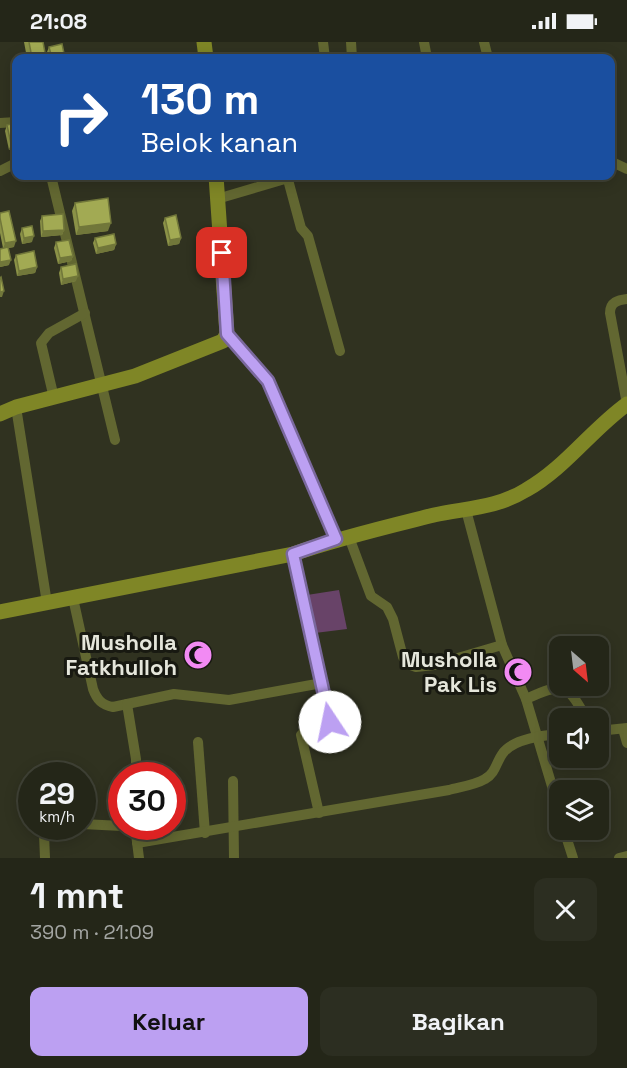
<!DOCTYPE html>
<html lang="id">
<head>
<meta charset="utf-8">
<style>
	body { margin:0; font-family:"Space Grotesk",sans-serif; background:#2c2e21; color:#f1f3f6; height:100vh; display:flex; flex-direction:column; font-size:22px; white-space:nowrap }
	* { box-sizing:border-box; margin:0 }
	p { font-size:20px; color:#a3a5a2 }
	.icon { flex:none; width:33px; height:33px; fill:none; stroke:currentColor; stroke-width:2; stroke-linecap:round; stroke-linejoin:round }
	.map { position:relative; height:816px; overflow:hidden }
	.side { display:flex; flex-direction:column; background:#242618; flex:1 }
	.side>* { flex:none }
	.hud { position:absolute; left:12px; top:12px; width:603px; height:126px; border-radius:12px; box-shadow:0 3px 15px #0003,0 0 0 2px #414337; background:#1a4fa0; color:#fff; overflow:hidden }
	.needle { width:39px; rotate:152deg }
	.tools { position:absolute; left:549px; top:594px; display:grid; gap:12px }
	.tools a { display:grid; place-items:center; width:60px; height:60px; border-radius:12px; background:#242618; box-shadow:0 3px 15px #0003,0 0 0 2px #414337; font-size:30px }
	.speed { position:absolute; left:18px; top:720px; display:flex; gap:12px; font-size:30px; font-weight:700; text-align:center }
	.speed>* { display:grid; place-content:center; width:78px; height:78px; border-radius:50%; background:#242618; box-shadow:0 3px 15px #0003,0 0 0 2px #414337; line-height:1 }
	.speed small { font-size:15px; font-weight:400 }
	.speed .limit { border:9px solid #d22; background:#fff; color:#111 }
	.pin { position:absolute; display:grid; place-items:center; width:51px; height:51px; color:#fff; margin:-26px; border-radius:12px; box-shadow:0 3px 9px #0006 }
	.me { position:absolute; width:66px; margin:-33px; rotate:349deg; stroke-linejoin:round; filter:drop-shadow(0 0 4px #0008) }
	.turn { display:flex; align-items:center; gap:21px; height:126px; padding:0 30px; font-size:27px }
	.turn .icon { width:78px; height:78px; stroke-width:2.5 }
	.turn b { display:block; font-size:42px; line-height:51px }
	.round { display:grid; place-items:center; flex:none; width:63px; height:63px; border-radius:12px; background:#2c2e21 }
	.head { display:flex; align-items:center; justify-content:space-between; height:102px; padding:0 30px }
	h1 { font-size:36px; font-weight:700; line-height:45px }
	.primary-button { display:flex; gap:12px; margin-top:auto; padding:12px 30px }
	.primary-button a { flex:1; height:69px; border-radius:12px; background:#bca0f2; color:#111; font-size:24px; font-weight:700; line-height:69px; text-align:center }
	.primary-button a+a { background:#2c2e21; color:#f1f3f6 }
	.status { display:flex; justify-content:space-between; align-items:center; height:42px; padding:0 30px; background:#242618; direction:ltr }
	.status svg { height:16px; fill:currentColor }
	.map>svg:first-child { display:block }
</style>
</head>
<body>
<div class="status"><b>21:08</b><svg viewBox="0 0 49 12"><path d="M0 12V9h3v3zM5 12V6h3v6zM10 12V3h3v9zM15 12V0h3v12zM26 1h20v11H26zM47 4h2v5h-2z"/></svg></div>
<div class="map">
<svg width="627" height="816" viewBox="0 0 627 816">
	<rect width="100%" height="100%" fill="#303220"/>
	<path fill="#684368" d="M339 548 347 587 315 591 307 553Z"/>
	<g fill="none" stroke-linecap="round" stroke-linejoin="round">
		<g stroke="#626731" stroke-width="10">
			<path d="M323 0 325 16"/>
			<path d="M351 0 352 16"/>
			<path d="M424 0 427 16"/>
			<path d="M484 0 488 16"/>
			<path d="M0 81 16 80"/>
			<path d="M610 119 627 127"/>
			<path d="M0 129 16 121"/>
			<path d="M51 134 115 398"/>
			<path d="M287 134 301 186 308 194 340 309"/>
			<path d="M217 157 295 134"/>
			<path d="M227 292 268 339 336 497"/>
			<path d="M54 356 41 301 49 291 85 271"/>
			<path d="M627 362 610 271C610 260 618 258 627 257"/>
			<path d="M16 365 47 561"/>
			<path d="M466 468 502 603 526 657 560 771"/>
			<path d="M349 495 371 554 387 565 393 577 403 615 408 622 416 625 434 623 502 603"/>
			<path d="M293 512 330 684 325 689H305L301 693 319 771"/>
			<path d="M73 556 93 647C97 658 102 663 113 665L174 652 229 658 322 641"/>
			<path d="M526 657C562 641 567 640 586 676"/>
			<path d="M127 662 136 717V734"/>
			<path d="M623 687 627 701"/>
			<path d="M598 689 627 686"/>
			<path d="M198 700 205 791"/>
			<path d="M233 739 234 816"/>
			<path d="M82 782 122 784"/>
			<path d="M135 784 139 816"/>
			<path d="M564 788 573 816"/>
			<path d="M137 801 449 748C460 745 475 743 485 737 496 731 496 720 503 711 513 697 544 693 560 692"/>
			<path d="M45 816 44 792 46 784"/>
			<path d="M619 816 627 814"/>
		</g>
		<g stroke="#7f8626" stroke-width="15">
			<path d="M204 0 206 16"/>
			<path d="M0 372 16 365 135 334 223 299 227 292 216 134"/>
			<path d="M0 570 293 512C339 496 386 485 434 473 466 466 497 466 526 448 565 426 591 388 627 362"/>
		</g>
	</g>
	<g fill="#8b9247">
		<path d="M24 0H43L46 16H27Z"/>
		<path d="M49 5 65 16H48L47 10Z"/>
		<path d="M16 25V42L12 43 10 32 12 26Z"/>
		<path d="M7 83 16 89 9 108 5 89Z"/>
		<path d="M75 161 108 189 76 193 72 169Z"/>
		<path d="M0 171 14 205 8 206 9 223 0 225V207L3 206 0 191Z"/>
		<path d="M42 174 64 188 62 193 41 195 40 179Z"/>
		<path d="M165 176 181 196 179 202 168 204 163 181Z"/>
		<path d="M22 186 32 200 22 202 20 192Z"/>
		<path d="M95 196 116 202 114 208 96 212 93 201Z"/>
		<path d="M56 200 73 214 71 219 58 222 54 206Z"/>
		<path d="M16 213 37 225 35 231 17 234 14 218Z"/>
		<path d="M61 225 76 239 61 243 59 231Z"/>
	</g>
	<g fill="#71773a">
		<path d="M16 36V42L12 43 15 37Z"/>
		<path d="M16 101V106L9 108 11 102Z"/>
		<path d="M111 181 108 189 76 193 79 185Z"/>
		<path d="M64 188 62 193 41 195 43 189Z"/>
		<path d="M34 194 32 200 22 202 24 196Z"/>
		<path d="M181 196 179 202 168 204 170 198Z"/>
		<path d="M16 199 14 205 3 207 5 201Z"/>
		<path d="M116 202 114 208 96 212 98 206Z"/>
		<path d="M73 214 71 219 58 222 60 216Z"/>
		<path d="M11 218 9 223 0 225V220Z"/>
		<path d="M37 225 35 231 17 234 19 229Z"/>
		<path d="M78 234 76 239 61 243 63 237Z"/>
		<path d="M4 249 2 255H0V250Z"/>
	</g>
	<g fill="#a2aa53" stroke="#71773a" stroke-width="1.5">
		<path d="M29 0H43L46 16H32Z"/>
		<path d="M62 2 65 16H52L49 5Z"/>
		<path d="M16 25V36L15 37 12 26Z"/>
		<path d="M15 81 16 89V101L11 102 7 83Z"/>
		<path d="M108 156 111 181 79 185 75 161Z"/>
		<path d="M9 169 16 199 5 201 0 176V171Z"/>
		<path d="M63 172 64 188 43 189 42 174Z"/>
		<path d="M176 173 181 196 170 198 165 176Z"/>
		<path d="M32 184 34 194 24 196 22 186Z"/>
		<path d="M114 192 116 202 98 206 95 196Z"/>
		<path d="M69 198 73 214 60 216 56 200Z"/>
		<path d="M8 205 11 218 0 220V207Z"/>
		<path d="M34 209 37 225 19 229 16 213Z"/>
		<path d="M76 222 78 234 63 237 61 225Z"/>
		<path d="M1 235 4 249 0 250V236Z"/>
	</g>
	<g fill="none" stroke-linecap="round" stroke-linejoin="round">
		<g stroke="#7a689d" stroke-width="15">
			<path id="route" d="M222 211 227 292 268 339 336 497 293 512 330 680"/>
		</g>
		<use href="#route" stroke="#bca0f2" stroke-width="10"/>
	</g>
	<defs>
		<g id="mosque-disc" transform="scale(1.5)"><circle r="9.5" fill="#f28af3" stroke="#181911"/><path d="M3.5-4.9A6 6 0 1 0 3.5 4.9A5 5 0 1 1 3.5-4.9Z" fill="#111"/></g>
	</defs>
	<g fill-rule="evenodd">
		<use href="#mosque-disc" x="198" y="613"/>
		<use href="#mosque-disc" x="518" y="630"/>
	</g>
	<g text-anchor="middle" stroke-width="6" stroke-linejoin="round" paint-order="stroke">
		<g font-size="22" font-weight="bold" fill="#e5e6db" stroke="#181911" text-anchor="end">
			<text x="177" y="608">Musholla<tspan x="177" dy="25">Fatkhulloh</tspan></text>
			<text x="497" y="625">Musholla<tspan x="497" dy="25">Pak Lis</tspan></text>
		</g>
	</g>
</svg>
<div class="tools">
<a><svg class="needle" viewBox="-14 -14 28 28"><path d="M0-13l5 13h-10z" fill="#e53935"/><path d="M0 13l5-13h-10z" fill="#a3a5a2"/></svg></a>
<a><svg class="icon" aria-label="sound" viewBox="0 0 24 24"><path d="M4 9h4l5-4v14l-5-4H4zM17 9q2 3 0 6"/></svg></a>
<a><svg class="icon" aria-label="layers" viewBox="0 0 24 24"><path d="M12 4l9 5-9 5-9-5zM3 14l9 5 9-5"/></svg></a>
</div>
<div class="speed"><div>29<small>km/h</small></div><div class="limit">30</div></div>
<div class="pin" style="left:222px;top:211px;background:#d93025"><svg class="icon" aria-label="arrive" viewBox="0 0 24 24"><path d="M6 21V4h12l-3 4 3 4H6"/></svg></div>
<svg class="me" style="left:330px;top:680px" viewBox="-20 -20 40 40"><circle r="19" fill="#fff"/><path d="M0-13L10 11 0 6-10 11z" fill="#bca0f2"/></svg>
<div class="hud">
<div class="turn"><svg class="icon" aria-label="right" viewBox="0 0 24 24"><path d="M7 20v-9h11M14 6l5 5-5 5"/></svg><div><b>130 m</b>Belok kanan</div></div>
</div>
</div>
<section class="side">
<div class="head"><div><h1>1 mnt</h1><p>390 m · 21:09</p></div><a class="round"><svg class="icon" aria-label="close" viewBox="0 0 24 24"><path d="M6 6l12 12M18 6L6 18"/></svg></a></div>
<div class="primary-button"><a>Keluar</a><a>Bagikan</a></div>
</section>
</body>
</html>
